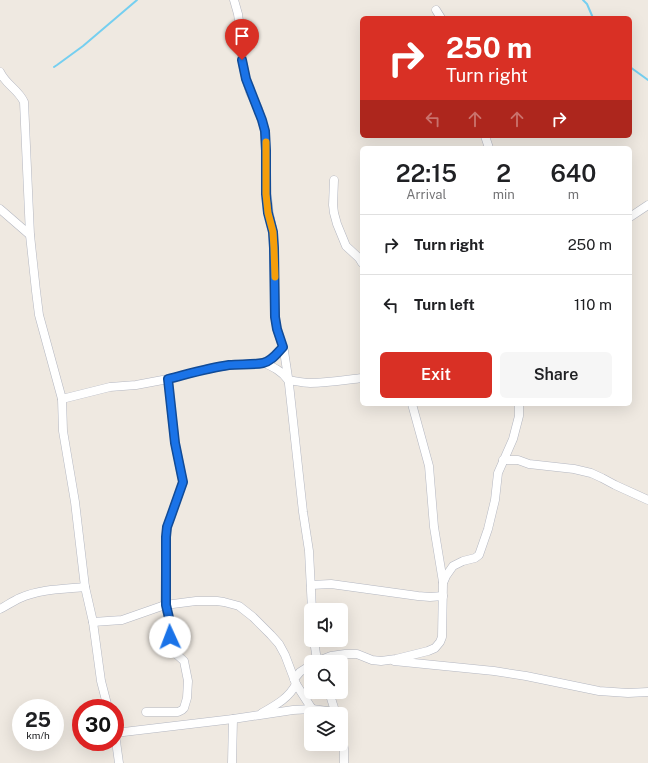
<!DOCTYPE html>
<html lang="en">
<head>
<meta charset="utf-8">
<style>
	body { margin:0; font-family:"Public Sans",sans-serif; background:#f6f6f6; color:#202124; height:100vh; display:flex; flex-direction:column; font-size:15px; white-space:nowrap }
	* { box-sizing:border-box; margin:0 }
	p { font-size:13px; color:#757577 }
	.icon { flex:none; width:22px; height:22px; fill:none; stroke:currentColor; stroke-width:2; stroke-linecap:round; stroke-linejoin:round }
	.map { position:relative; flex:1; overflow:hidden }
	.drawer { position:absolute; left:360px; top:146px; width:272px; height:260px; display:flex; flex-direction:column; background:#fff; border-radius:6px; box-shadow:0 4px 16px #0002 }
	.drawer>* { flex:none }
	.hud { position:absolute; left:360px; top:16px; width:272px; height:122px; border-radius:6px; box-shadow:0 4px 16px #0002; background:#d93025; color:#fff; overflow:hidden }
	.tools { position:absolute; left:304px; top:603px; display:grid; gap:8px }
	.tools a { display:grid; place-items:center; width:44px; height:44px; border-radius:6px; background:#fff; box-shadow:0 4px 16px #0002; font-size:20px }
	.speed { position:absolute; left:12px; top:699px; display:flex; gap:8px; font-size:20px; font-weight:700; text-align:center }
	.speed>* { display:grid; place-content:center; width:52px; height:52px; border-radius:50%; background:#fff; box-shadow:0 4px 16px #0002; line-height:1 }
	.speed small { font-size:10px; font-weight:400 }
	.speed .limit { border:6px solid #d22; background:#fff; color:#111 }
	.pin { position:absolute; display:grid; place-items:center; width:34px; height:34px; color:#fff; margin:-41px -17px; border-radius:50% 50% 50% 0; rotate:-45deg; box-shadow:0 0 4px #0007 }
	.pin .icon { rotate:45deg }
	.me { position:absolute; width:44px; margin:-22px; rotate:358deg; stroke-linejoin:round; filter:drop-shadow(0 0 3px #0008) }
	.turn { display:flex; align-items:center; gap:14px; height:84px; padding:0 20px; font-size:18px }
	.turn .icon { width:52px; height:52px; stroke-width:2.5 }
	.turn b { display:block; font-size:28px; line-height:34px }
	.lanes { display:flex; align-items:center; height:38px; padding:0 20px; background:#0003; justify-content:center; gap:20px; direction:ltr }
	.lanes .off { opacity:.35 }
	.eta { display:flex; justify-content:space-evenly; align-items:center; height:68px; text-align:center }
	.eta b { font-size:24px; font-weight:600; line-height:28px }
	.cta { display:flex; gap:8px; margin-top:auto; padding:8px 20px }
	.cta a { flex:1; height:46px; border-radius:6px; background:#d93025; color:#fff; font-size:16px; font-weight:600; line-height:46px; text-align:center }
	.cta a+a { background:#f6f6f6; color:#202124 }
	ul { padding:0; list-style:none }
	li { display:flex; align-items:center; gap:12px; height:60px; padding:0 20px; border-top:1px solid #e0e0e0 }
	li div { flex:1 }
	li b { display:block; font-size:15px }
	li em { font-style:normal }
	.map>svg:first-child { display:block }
</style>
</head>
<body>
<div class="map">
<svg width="648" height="763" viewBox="0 0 648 763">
	<rect width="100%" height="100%" fill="#efe9e1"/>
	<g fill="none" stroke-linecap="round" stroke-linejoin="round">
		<g stroke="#75cff0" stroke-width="2">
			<path d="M583 0 587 4 593 18"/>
			<path d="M54 67 57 65 83 46 137 0"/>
			<path d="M630 67 648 80"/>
		</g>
		<g stroke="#b4b7c1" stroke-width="9">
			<g id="minor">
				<path d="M234 0 238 14 240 28 242 46V60L246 79 250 92 258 108 265 131 266 151 267 194 269 213 273 232 274 248 275 317 277 329 284 351 289 384 303 512 309 551 312 610"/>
				<path d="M436 10 441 18"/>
				<path d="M0 72C6 85 18 89 24 102L30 235 36 291 39 315 62 399 63 431 75 502 85 587 93 622 101 681 108 708"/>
				<path d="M485 136 489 148"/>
				<path d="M334 180 333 205 334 213 337 224 346 246 359 258 362 263"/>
				<path d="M0 209 30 235"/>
				<path d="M630 217 648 205"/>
				<path d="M264 363C273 367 282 371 288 380 295 381 303 383 310 383 328 383 345 380 362 378"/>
				<path d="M62 399 110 387 136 385 168 379 207 369 230 365 264 363 270 360 275 356 283 347"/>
				<path d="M412 404 429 466 434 527 443 582"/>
				<path d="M503 460H518L529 464 574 469 591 473 602 478 615 485 648 500"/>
				<path d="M311 585 331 584 418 596 430 597 443 596"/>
				<path d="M0 609C6 606 13 601 20 598 40 589 64 589 85 587"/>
				<path d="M93 622 122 620 165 605 196 601H217L224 602 239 606 253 617 271 635 279 644 285 655 296 684 312 709"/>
				<path d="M314 640 316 654 319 662"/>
				<path d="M318 661 331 656 345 654H357L372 660 381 661 396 659 428 651 435 648 440 642 442 637 443 583 446 576 453 566 463 561 475 558 479 555 488 529 495 500 498 473 513 439 519 416V404"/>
				<path d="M394 661 494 671 526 676 599 691 628 693 648 692"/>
				<path d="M294 679 300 672 311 665"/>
				<path d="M329 692 336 714"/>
				<path d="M146 712H178L182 710 184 708 187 698 188 681 184 661 175 653 169 637 170 622 165 605 166 537 167 527 171 516 183 482 175 443 168 379"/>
				<path d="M262 713C276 705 289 698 296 684"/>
				<path d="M341 728 344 749V763"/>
				<path d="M115 733 233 719 293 710 312 709 335 712"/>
				<path d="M115 734 119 763"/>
				<path d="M232 763 233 719"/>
			</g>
		</g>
		<use href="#minor" stroke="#fff" stroke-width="8"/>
	</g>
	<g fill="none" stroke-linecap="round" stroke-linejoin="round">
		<g stroke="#114b97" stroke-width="10">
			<path id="route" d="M170 637V622L166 605V537L167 527 171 516 183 482 175 443 168 379C188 374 208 368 229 365 240 364 253 365 263 363 272 361 277 353 283 347L277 329 275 317 274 248 273 232 268 213 266 194V151L265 131 262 120 246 79 242 60"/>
		</g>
		<use href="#route" stroke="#1a73e8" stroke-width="7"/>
		<path stroke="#f59e0b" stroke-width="7" d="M266 142V194L268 213 273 232 274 248 275 277"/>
	</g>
</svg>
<div class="tools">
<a><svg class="icon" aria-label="sound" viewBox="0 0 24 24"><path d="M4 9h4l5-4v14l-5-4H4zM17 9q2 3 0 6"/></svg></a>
<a><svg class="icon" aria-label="search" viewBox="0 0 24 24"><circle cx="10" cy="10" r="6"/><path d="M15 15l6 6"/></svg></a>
<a><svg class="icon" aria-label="layers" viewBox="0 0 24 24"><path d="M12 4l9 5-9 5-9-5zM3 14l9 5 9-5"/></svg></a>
</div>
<div class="speed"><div>25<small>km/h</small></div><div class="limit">30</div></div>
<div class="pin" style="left:242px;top:60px;background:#d93025"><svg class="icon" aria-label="arrive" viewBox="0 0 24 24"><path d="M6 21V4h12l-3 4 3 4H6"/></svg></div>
<svg class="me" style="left:170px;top:637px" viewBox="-20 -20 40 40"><circle r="19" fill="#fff"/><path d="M0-13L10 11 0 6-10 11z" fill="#1a73e8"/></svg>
<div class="hud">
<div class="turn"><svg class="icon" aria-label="right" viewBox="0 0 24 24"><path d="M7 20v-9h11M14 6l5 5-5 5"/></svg><div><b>250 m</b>Turn right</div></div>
<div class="lanes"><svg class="icon off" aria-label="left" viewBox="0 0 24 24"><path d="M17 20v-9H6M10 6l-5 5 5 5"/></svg><svg class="icon off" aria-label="ahead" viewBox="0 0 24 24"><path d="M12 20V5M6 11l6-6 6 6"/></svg><svg class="icon off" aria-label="ahead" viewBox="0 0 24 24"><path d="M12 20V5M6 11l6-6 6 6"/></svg><svg class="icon" aria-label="right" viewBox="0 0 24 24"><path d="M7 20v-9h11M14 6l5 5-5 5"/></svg></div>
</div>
<section class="drawer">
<div class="eta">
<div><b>22:15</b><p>Arrival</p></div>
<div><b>2</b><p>min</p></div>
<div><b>640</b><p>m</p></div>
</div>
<ul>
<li><svg class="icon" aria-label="right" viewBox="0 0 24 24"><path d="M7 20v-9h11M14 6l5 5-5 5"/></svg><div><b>Turn right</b></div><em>250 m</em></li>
<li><svg class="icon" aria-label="left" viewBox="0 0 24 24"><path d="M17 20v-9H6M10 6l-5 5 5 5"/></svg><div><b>Turn left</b></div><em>110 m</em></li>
</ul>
<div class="cta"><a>Exit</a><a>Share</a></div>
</section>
</div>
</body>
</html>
